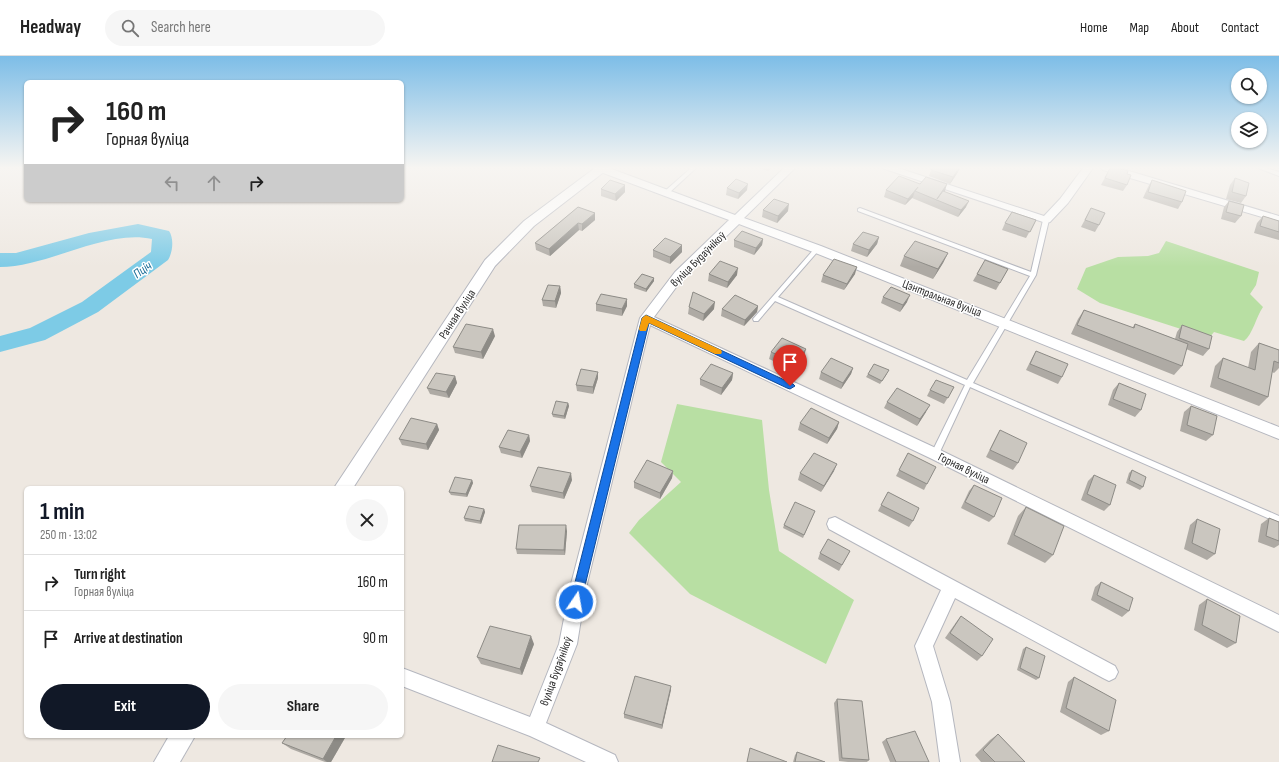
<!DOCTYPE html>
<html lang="en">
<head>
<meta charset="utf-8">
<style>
	body { margin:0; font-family:"Sofia Sans Condensed",sans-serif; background:#f6f6f6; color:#222; height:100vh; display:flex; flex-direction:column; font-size:15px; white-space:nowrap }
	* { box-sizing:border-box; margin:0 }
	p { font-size:13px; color:#767676 }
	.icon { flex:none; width:22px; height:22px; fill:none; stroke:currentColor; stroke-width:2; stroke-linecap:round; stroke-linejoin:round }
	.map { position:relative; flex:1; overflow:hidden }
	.panel { position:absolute; left:24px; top:430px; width:380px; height:252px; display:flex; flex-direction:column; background:#fff; border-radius:6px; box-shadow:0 1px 3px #0004 }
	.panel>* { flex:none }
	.top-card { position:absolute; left:24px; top:24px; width:380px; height:122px; border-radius:6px; box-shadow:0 1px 3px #0004; background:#fff; color:#222; overflow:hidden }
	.fabs { position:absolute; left:1231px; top:12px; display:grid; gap:8px }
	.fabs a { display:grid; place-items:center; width:36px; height:36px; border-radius:50%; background:#fff; box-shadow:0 1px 3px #0004; font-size:20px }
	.pin { position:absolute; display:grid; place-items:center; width:34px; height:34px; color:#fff; margin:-41px -17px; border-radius:50% 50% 50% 0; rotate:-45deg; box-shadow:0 0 4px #0007 }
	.pin .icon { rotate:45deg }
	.me { position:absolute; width:44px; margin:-22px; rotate:12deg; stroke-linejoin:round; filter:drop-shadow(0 0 3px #0008) }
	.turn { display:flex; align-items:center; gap:14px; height:84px; padding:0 16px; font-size:18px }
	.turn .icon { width:52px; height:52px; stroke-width:2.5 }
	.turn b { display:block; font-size:28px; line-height:34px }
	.lanes { display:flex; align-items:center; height:38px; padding:0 16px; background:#0003; justify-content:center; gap:20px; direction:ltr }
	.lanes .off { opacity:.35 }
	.round { display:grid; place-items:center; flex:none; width:42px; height:42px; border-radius:21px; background:#f6f6f6 }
	.headline { display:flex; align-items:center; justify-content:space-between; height:68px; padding:0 16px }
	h1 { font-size:24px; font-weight:700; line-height:30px; color:#111827 }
	.button { display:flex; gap:8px; margin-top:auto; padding:8px 16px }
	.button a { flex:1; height:46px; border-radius:24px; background:#111827; color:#fff; font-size:16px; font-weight:700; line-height:46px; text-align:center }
	.button a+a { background:#f6f6f6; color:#222 }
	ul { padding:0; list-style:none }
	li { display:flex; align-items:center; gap:12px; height:56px; padding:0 16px; border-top:1px solid #e0e0e0 }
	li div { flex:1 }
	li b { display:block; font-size:15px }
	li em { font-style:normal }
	header { display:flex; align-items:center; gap:24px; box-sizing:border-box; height:56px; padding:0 20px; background:#fff; border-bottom:1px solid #e0e0e0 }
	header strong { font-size:19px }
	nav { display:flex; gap:22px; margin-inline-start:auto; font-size:14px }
	.search { width:280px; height:36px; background:#f6f6f6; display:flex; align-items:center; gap:10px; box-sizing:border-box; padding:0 14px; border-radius:22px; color:#767676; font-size:15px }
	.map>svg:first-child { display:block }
</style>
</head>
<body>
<header>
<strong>Headway</strong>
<div class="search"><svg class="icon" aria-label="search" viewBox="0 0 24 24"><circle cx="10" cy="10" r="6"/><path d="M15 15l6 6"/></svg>Search here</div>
<nav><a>Home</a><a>Map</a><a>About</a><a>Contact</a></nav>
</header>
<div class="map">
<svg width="1279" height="706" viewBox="0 0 1279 706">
	<rect width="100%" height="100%" fill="#eee8e1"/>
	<g fill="#b8dfa3">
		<path d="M1166 185 1259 216 1256 229 1250 238 1263 251C1256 261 1253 278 1244 285L1214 276 1209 282 1100 247 1077 233 1086 212 1118 201 1148 200 1159 197Z"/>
		<path d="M677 348 762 364 769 434 779 495 854 544 826 608 690 538 629 477 639 464 681 426 661 406Z"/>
	</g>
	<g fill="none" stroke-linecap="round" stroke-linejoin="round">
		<path fill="#7dcbe6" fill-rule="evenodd" d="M138 168 169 175C174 182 173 196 168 204L98 256 45 284 0 296V280L30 272 82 246 151 196 152 183C105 173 48 211 0 211V197H16L89 177Z"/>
		<g stroke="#b5b7bf" stroke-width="2">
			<g id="service">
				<path d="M691 112H696L669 137H665V135Z"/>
				<path d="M1258 112H1266L1279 116V120Z"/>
				<path d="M860 152 1031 216 1043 164 1046 162 1048 163 1049 164 1036 219 973 327 1279 460V467L970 331 938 400 935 401 932 400 931 398 965 329 775 245 758 265H754L753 263 815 192H819V194L778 241 967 324 1030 220 858 155V153Z"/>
			</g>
		</g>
		<g stroke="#b5b7bf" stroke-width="2">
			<g id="minor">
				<path d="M597 112H609L735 159 784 112H795L744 162 821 190 1279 371V383L813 196 739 168 683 222 654 261 940 394 1279 559V576L930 402 650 269 586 532 577 588 546 667 615 699 618 706H586L530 680 402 630V612L530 661 559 588 570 532 640 262 675 216 729 164 598 115Z"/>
				<path d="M882 112H898L1044 160 1060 143 1083 112H1093L1068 147 1050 166 1046 167Z"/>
				<path d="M1102 112H1119L1279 160V166L1103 114Z"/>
				<path d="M835 461 1115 610 1118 616 1115 622 1109 625 1103 622 955 542 933 590 950 646 960 706H940L932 646 915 590 941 534 829 473 827 468 829 463Z"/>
			</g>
		</g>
		<g stroke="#b5b7bf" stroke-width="2">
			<g id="tertiary">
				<path d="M595 112H609L534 170 495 210 353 432H334L485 204 524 165Z"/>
				<path d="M169 680H195L180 706H154Z"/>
			</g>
		</g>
		<use href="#service" fill="#fff" fill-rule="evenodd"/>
		<use href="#minor" fill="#fff" fill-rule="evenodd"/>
		<use href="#tertiary" fill="#fff" fill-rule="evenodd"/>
	</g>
	<g fill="#aeaaa4">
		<path d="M759 112H771L768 115Z"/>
		<path d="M1110 112 1127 118V129L1123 135 1101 129Z"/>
		<path d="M931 114 958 116 950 128 929 120Z"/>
		<path d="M1235 122 1246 140 1241 147 1226 143 1230 129Z"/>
		<path d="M1152 124 1182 146 1178 153 1143 142 1148 131Z"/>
		<path d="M920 128 945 135 944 136 966 151 958 161 912 142 913 141 905 149 884 141 886 134Z"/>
		<path d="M625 129V136L616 145 601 140V133Z"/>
		<path d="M727 132 747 134 738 143 726 139Z"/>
		<path d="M1229 145 1241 160 1235 167 1221 163 1224 151Z"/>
		<path d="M578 151 595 164 582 175 579 174 550 200 536 194 535 187Z"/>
		<path d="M1091 152 1099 169 1095 176 1081 171Z"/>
		<path d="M763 154 788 155 777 167 762 161Z"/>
		<path d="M1263 160 1279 165V184L1254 177 1257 167Z"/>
		<path d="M1036 164 1026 182 1002 174 1005 167Z"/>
		<path d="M879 181 877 188 867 201 851 195 853 188Z"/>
		<path d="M763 183 762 189 754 199 734 191V184Z"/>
		<path d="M682 189V196L670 208 653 201V194Z"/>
		<path d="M948 197 943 207 933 223 900 210 904 200Z"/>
		<path d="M1008 213 996 234 973 225 977 218Z"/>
		<path d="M709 218 737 219 727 232 708 225Z"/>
		<path d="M855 218 844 234 821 226 823 219Z"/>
		<path d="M654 222V225L646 236 634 232V228Z"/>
		<path d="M560 230 561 237 556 252 543 250 542 244Z"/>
		<path d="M883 241 907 246 900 256 881 247Z"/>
		<path d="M596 248 627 250 622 260 596 255Z"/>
		<path d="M758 250 757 256 744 270 721 260 722 253Z"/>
		<path d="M689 251 714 253 703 265 688 258Z"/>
		<path d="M1084 254 1132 272 1135 268 1175 283 1177 276 1182 269 1209 293 1203 300 1186 293 1182 310 1174 319 1071 278 1078 263Z"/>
		<path d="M495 280 483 303 455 297 453 291Z"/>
		<path d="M1259 287 1279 294V312L1274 317 1272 316 1268 341 1259 350 1210 331 1215 310 1223 302 1248 312 1251 296Z"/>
		<path d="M1036 295 1062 321 1058 328 1026 314 1032 302Z"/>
		<path d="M771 296 804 300 793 314 769 303Z"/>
		<path d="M853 312 851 318 841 333 819 323 821 316Z"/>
		<path d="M598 316V322L593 338 577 335 576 329Z"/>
		<path d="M733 317 732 324 721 339 700 329V323Z"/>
		<path d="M868 318H887L880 328 866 321Z"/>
		<path d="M455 320 457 327 449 342 430 338 427 332Z"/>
		<path d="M1119 327 1141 354 1135 361 1108 349 1113 334Z"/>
		<path d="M954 331 944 348 927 340 930 334Z"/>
		<path d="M887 346 926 356 917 370 884 352Z"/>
		<path d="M568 347 569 350 565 363 553 361 552 358Z"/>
		<path d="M1191 350 1213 379 1206 385 1180 375 1184 356Z"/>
		<path d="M839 366 837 373 827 388 798 374 800 367Z"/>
		<path d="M437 368 439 374 428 394 402 389 399 383Z"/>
		<path d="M1000 374 1018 407 1013 414 986 401 996 381Z"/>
		<path d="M529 379 530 385 522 402 501 397 499 391Z"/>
		<path d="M908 397 927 428 924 434 896 420Z"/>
		<path d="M1132 414 1143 431 1140 434 1126 427 1129 417Z"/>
		<path d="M673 415 672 422 660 443 634 432V426Z"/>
		<path d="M834 415 821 436 798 424 800 417Z"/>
		<path d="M1094 419 1110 449 1104 455 1081 444 1088 425Z"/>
		<path d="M472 424 473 427 467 441 451 439 449 436Z"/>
		<path d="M572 424 564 443 532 436 530 430Z"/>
		<path d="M974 429 994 461 989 466 961 452 969 435Z"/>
		<path d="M888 436 913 465 909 471 878 455Z"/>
		<path d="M1026 451 1053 499 1045 507 1007 488 1018 460Z"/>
		<path d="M484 453 485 456 481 468 465 465 464 462Z"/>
		<path d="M815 455 803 482 783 472 784 469Z"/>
		<path d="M1269 462 1279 466V489L1274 492 1258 486 1261 468Z"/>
		<path d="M1197 463 1215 498 1207 504 1184 493 1190 469Z"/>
		<path d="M567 475 565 499 517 498 516 493Z"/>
		<path d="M850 495 839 515 818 503 820 497Z"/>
		<path d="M1101 526 1129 555 1122 561 1091 544 1095 531Z"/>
		<path d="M1207 543 1236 587 1227 592 1194 574 1199 549Z"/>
		<path d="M961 560 982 600 977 605 945 582 957 565Z"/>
		<path d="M534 588 522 619 481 608 477 601Z"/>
		<path d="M1026 591 1039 622 1036 624 1017 614 1023 593Z"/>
		<path d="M1074 621 1109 675 1101 679 1060 656 1068 626Z"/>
		<path d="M671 630 662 673 624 662V658Z"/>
		<path d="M837 643 869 704 867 706H848L839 705 834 647Z"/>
		<path d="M998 678 1025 706H981L975 699 990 684Z"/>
		<path d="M287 680H346L331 706H325L291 693 282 687Z"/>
		<path d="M886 683 929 706H890L882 686Z"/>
		<path d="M797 696 825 706H793L795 699Z"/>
	</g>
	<g fill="#8d8b86">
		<path d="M959 112H960L958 116 950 128 953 121Z"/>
		<path d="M748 128 747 134 738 143 739 137Z"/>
		<path d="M947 128 945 135 938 145 936 144Z"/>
		<path d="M625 129V136L616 145 615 138Z"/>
		<path d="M918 131 915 135 913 141 905 149 908 143Z"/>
		<path d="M969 145 966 151 958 161 961 154Z"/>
		<path d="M789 148 788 155 777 167 778 160Z"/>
		<path d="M595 157V164L582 175V168Z"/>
		<path d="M578 167 579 174 550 200 549 193Z"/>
		<path d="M879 181 877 188 867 201 869 194Z"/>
		<path d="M763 183 762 189 754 199 756 192Z"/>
		<path d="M682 189V196L670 208V201Z"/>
		<path d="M948 197 943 207 933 223 938 213Z"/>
		<path d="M857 211 855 218 844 234 847 228Z"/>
		<path d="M738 212 737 219 727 232 728 226Z"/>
		<path d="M654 222V225L646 236V233Z"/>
		<path d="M560 230 561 237 556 252 555 245Z"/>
		<path d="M910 239 907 246 900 256 903 249Z"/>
		<path d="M627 243V250L622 260V253Z"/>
		<path d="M715 246 714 253 703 265 704 258Z"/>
		<path d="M758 250 757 256 744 270 745 264Z"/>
		<path d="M493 273 495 280 483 303 481 296Z"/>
		<path d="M806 293 804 300 793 314 795 307Z"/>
		<path d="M853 312 851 318 841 333 843 327Z"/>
		<path d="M598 316V322L593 338V331Z"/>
		<path d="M733 317 732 324 721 339 722 332Z"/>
		<path d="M455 320 457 327 449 342 446 336Z"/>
		<path d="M568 347 569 350 565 363 564 360Z"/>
		<path d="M930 349 926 356 917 370 920 363Z"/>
		<path d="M839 366 837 373 827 388 829 382Z"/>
		<path d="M437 368 439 374 428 394 426 388Z"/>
		<path d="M529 379 530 385 522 402 520 396Z"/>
		<path d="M837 408 834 415 821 436 824 430Z"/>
		<path d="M673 415 672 422 660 443V437Z"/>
		<path d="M571 417 572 424 564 443 563 437Z"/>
		<path d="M472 424 473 427 467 441 466 438Z"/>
		<path d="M484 453 485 456 481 468 480 465Z"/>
		<path d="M566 469 567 475 565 499 564 494Z"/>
		<path d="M531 580 534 588 522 619 520 613Z"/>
		<path d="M671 630V634L662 673V669Z"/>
		<path d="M336 680H346L331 706H327L323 703Z"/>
	</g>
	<g fill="#cac6bf" stroke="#8d8b86">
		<path d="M932 112H959L953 121 931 114Z"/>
		<path d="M1110 112H1118L1128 115 1127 118 1131 119 1127 129 1105 122Z"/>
		<path d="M899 120 920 128 926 121 947 128 937 143 943 135 969 145 961 154 915 135 918 131 908 143 886 134Z"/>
		<path d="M1235 122 1249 127 1246 140 1232 136Z"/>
		<path d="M736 123 748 128 739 137 727 132Z"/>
		<path d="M610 124 625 129 615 138 601 133Z"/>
		<path d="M1152 124 1186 135 1182 146 1148 136Z"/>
		<path d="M774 143 789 148 778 160 763 154Z"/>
		<path d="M1229 145 1244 149 1241 160 1226 156Z"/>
		<path d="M578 151 595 157 582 168 578 167 549 193 535 187Z"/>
		<path d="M1091 152 1105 157 1099 169 1085 164Z"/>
		<path d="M1012 156 1036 164 1030 176 1005 167Z"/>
		<path d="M1263 160 1279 165V176L1260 170Z"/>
		<path d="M742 175 763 183 756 192 734 184Z"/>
		<path d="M863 176 879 181 869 194 853 188Z"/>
		<path d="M665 182 682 189 670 201 653 194Z"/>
		<path d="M915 185 948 197 938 213 904 200Z"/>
		<path d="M834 203 857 211 847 228 823 219Z"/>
		<path d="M985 204 1008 213 1000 227 977 218Z"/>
		<path d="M720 205 738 212 728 226 709 218Z"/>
		<path d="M642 218 654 222 646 233 634 228Z"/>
		<path d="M548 229 560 230 555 245 542 244Z"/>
		<path d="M891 231 910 239 903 249 883 241Z"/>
		<path d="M693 236 715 246 704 258 689 251Z"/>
		<path d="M601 238 627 243 622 253 596 248Z"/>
		<path d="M735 239 758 250 745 264 722 253Z"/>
		<path d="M1084 254 1134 272 1135 268 1188 288 1182 310 1077 269Z"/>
		<path d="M466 268 493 273 481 296 453 291Z"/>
		<path d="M1182 269 1212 280 1209 293 1179 282Z"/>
		<path d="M782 282 806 293 795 307 771 296Z"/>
		<path d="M1259 287 1279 294V307L1274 305 1268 341 1218 322 1223 302 1255 314Z"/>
		<path d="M1036 295 1068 308 1062 321 1030 308Z"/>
		<path d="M831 302 853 312 843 327 821 316Z"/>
		<path d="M711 308 733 317 722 332 700 323Z"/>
		<path d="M874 308 889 314 882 325 868 318Z"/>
		<path d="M581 313 598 316 593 331 576 329Z"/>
		<path d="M436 317 455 320 446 336 427 332Z"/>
		<path d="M936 324 954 331 948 342 930 334Z"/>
		<path d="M1119 327 1146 338 1141 354 1113 343Z"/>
		<path d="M897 332 930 349 920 363 887 346Z"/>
		<path d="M556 345 568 347 564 360 552 358Z"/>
		<path d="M1191 350 1217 360 1213 379 1187 369Z"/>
		<path d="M811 352 839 366 829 382 800 367Z"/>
		<path d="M411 362 437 368 426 388 399 383Z"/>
		<path d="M508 374 529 379 520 396 499 391Z"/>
		<path d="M1000 374 1027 387 1018 407 990 394Z"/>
		<path d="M814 397 837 408 824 430 800 417Z"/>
		<path d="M908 397 936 411 927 428 899 414Z"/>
		<path d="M647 404 673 415 660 437 634 426Z"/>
		<path d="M538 411 571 417 563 437 530 430Z"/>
		<path d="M1132 414 1146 421 1143 431 1129 424Z"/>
		<path d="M1094 419 1116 429 1110 449 1087 438Z"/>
		<path d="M455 421 472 424 466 438 449 436Z"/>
		<path d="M974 429 1002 442 994 461 965 446Z"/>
		<path d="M888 436 919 452 913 465 881 449Z"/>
		<path d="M795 446 815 455 804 479 784 469Z"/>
		<path d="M469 450 484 453 480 465 464 462Z"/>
		<path d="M1026 451 1064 470 1053 499 1014 479Z"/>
		<path d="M1269 462 1279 466V485L1266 480Z"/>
		<path d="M1197 463 1220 473 1215 498 1192 487Z"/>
		<path d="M519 469H566L564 494 516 493Z"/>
		<path d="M828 483 850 495 842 509 820 497Z"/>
		<path d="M1101 526 1133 542 1129 555 1097 539Z"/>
		<path d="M1207 543 1240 560 1236 587 1202 569Z"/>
		<path d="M961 560 993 583 982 600 950 577Z"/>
		<path d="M490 570 531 580 520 613 477 601Z"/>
		<path d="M1026 591 1045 600 1039 622 1020 612Z"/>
		<path d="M635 620 671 630 662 669 624 658Z"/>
		<path d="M1074 621 1116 644 1109 675 1066 652Z"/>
		<path d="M837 643 862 645 869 704 842 702Z"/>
		<path d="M915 675 929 706H896L886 683Z"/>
		<path d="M998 678 1025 706H995L983 694Z"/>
		<path d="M287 680H336L323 703 282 687Z"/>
		<path d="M498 689 540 702 538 706H492Z"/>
		<path d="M750 692 787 706H747Z"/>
		<path d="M797 696 825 706H795Z"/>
	</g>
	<linearGradient id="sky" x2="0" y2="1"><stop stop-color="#7dbde7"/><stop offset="0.53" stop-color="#f7f5f2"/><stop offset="1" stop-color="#f7f5f2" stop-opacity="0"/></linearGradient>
	<rect width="1279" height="211" fill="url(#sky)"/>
	<path fill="#1a73e8" stroke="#114b97" d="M646 259 793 328 795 330 790 333 787 332 649 267 581 546 580 550 576 551 572 550 570 546 642 262Z"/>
	<path fill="#f59e0b" d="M646 259 721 294 722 296 721 298H715L649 267 646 275H640L639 273 642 262Z"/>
	<g text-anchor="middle" stroke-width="3" stroke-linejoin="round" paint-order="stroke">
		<g font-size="12" fill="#2d2d2d" stroke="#fff">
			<text transform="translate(698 203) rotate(-45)" y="4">вуліца Будаўнікоў</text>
			<text transform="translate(942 242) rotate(21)" y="4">Цэнтральная вуліца</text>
			<text transform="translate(457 258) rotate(-57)" y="4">Рачная вуліца</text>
			<text transform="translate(964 412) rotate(26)" y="4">Горная вуліца</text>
			<text transform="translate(556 615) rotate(-70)" y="4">вуліца Будаўнікоў</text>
		</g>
		<g font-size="13" font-style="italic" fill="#186c97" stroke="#fff">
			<text transform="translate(142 213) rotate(-36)" y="5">Пціч</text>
		</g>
	</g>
</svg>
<div class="fabs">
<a><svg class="icon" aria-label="search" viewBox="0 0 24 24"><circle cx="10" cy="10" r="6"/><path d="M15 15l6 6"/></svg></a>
<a><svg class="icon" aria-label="layers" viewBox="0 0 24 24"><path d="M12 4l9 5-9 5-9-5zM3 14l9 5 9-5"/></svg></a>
</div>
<div class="pin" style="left:790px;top:330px;background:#d93025"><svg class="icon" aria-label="arrive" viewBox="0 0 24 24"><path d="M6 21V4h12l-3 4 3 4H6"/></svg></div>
<svg class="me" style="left:576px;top:546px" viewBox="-20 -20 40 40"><circle r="17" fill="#1a73e8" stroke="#fff" stroke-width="3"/><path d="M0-11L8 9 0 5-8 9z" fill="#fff"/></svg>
<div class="top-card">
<div class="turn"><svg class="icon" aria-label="right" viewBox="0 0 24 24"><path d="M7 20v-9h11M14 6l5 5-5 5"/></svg><div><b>160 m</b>Горная вуліца</div></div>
<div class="lanes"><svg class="icon off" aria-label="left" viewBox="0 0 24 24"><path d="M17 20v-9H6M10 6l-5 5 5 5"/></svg><svg class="icon off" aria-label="ahead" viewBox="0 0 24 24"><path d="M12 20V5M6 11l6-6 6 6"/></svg><svg class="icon" aria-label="right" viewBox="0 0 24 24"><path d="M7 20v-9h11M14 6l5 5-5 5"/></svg></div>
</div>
<section class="panel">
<div class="headline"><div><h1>1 min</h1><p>250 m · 13:02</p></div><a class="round"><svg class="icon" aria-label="close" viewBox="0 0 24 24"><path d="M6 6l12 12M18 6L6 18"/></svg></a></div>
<ul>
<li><svg class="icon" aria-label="right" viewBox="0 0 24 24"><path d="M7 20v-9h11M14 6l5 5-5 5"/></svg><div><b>Turn right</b><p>Горная вуліца</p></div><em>160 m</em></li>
<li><svg class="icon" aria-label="arrive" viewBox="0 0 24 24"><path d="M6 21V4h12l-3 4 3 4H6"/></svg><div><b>Arrive at destination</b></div><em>90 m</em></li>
</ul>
<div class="button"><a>Exit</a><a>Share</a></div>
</section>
</div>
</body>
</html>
